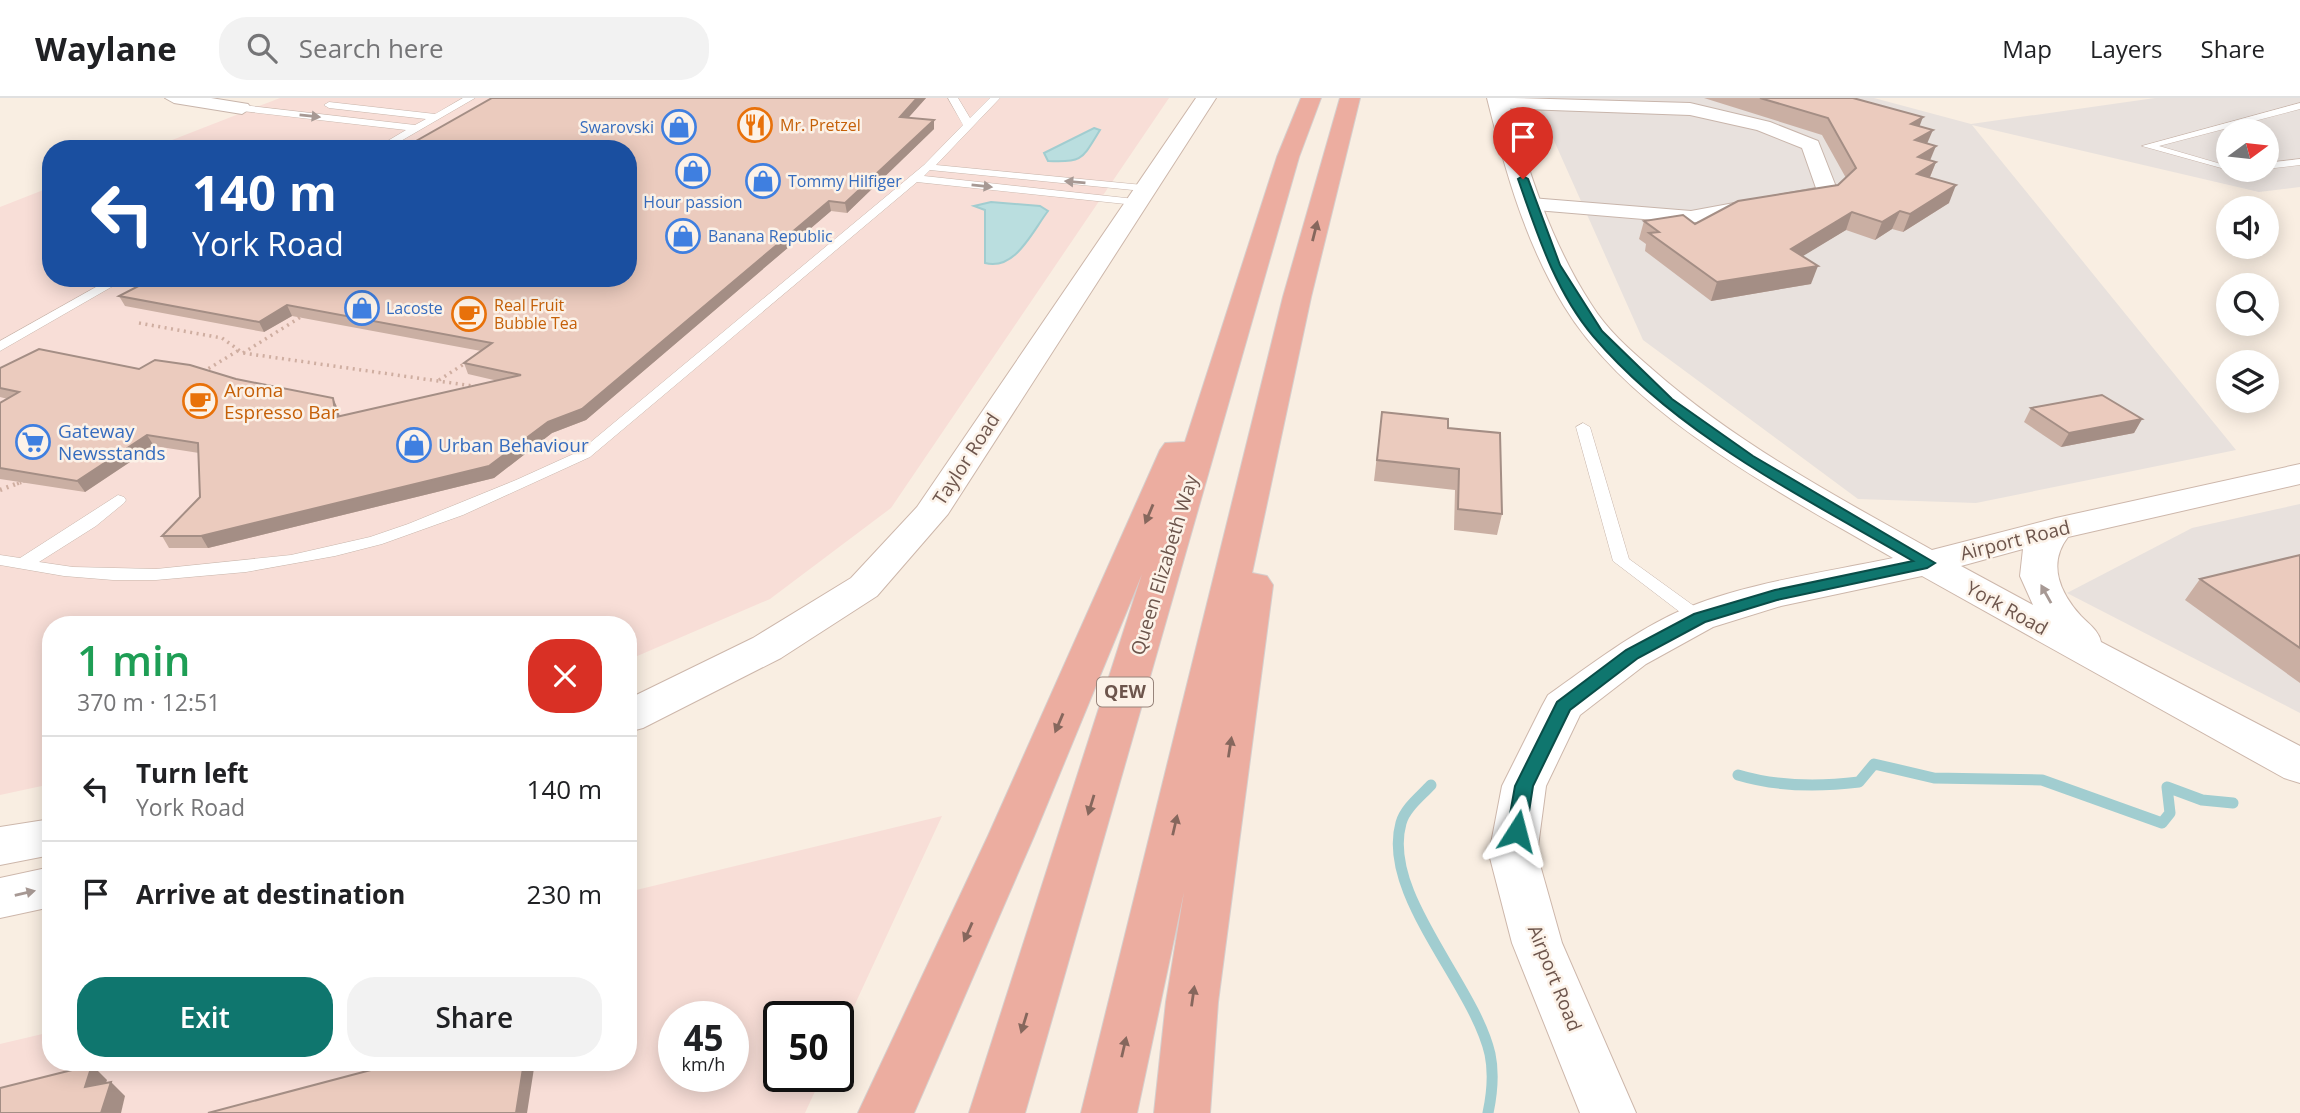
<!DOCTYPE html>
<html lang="en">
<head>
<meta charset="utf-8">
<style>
	body { margin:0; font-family:"Open Sans",sans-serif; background:#f2f2f2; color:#202124; height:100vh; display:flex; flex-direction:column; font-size:26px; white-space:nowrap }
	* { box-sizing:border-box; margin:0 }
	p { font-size:23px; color:#757577 }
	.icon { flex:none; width:38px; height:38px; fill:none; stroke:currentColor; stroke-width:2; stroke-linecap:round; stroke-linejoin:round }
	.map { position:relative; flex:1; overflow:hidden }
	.panel { position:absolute; left:42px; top:518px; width:595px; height:455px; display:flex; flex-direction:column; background:#fff; border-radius:28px; box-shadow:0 4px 18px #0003 }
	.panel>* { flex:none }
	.hud { position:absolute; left:42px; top:42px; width:595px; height:147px; border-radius:28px; box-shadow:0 4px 18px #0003; background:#1a4fa0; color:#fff; overflow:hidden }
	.needle { width:46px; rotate:75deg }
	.controls { position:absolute; left:2216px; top:21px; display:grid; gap:14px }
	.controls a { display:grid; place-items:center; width:63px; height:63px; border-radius:50%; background:#fff; box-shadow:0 4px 18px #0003; font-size:35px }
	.speed { position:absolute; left:658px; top:903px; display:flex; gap:14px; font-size:35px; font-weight:700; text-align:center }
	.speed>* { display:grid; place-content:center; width:91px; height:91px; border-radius:50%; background:#fff; box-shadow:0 4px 18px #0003; line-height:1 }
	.speed small { font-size:18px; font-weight:400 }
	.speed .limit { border:4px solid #111; border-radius:10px; background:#fff; color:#111 }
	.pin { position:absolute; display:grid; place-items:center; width:60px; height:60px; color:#fff; margin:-72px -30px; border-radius:50% 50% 50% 0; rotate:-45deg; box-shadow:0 0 7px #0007 }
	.pin .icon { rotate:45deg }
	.me { position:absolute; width:77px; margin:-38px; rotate:9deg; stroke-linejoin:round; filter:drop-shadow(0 0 5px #0008) }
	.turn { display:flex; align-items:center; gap:24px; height:147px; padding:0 35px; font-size:32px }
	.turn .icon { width:91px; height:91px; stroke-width:2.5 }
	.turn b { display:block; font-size:49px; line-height:60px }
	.round { display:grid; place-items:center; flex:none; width:74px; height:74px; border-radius:28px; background:#f2f2f2 }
	.overview { display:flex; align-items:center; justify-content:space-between; height:119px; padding:0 35px }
	h1 { font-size:42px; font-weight:600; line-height:52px; color:#1e9e55 }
	.button { display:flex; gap:14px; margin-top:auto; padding:14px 35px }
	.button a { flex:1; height:80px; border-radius:28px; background:#0f766e; color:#fff; font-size:28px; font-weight:600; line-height:80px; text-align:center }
	.button a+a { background:#f2f2f2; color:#202124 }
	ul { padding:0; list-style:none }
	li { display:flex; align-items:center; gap:21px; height:105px; padding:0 35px; border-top:2px solid #e0e0e0 }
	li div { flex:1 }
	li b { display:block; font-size:26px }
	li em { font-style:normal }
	header { display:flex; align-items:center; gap:42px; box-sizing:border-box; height:98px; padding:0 35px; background:#fff; border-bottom:2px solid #e0e0e0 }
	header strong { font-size:33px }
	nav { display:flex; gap:38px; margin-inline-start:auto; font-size:24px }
	.search { width:490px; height:63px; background:#f2f2f2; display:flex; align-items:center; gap:18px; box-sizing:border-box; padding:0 24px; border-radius:28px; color:#757577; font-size:26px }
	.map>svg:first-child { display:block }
</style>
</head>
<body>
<header>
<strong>Waylane</strong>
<div class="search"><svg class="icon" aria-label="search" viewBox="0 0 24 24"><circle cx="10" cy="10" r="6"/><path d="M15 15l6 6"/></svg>Search here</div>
<nav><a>Map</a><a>Layers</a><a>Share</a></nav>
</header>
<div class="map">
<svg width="2300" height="1015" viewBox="0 0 2300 1015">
	<rect width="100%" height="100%" fill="#f9eee2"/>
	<g fill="#f8ded7" fill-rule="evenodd">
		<path d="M280 0H1169L891 410 770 501 628 562V527H51V686L0 697V109L51 89V180H628V51H149Z"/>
		<path d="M942 718 838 943V919H779V978H822L805 1015H0V946L51 934V964H628V794ZM674 919H733V978H674Z"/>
	</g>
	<g fill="#e8e1dd" fill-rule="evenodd">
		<path d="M1535 0H1874L1971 26 2155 0H2300V89L2259 94 1972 27 2236 352 1976 405 1858 401 1643 242ZM2228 33H2266V72H2228Z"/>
		<path d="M2300 406V615L2067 495 2192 430Z"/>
	</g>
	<g fill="#badedf" stroke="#a1cdd0" stroke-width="2">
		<path d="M1094 30 1100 32C1082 61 1083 65 1048 63L1044 55Z"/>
		<path d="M991 104 1040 108 1048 113C1032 134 1015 173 985 165V112L974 108Z"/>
	</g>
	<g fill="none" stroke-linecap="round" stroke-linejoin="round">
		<g stroke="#a1cdd0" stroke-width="11">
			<path d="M1738 677C1778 689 1818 689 1859 684L1874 666 1934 680 2042 682 2162 725 2170 715 2167 689 2202 702 2233 705"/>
			<path d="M1431 687C1421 698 1405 710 1401 725 1381 796 1474 886 1490 956 1494 975 1492 996 1488 1015"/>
		</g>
		<g stroke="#c8b5ab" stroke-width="1">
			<g id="service">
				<path d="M463 0H475L387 51H374L406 32 242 13 237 10 242 7 415 27 426 21 329 10 324 7 329 4 435 16Z"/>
				<path d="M948 0H958L970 20 990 0H1000L936 67 1143 87 1148 90 1143 93 930 72 924 78 1135 101 1141 104 1135 107 917 84 590 359 463 417 382 446 335 458 246 474 156 482H113L64 478 0 467V457L20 460 118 397 124 399 126 402 124 405 96 428 39 464 73 469 156 471 291 457 370 439 408 426 516 382 580 353 924 67 963 27Z"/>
				<path d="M2300 5V11L2159 48 2228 68V72L2232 73 2142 48Z"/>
				<path d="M2300 61V67L2266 71V65Z"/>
				<path d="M112 180H127L0 253V243Z"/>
				<path d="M1583 325 1590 329 1629 461 1705 516 1708 520 1705 524H1693L1613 463 1576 329Z"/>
			</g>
		</g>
		<g stroke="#c8b5ab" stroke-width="2">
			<g id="minor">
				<path d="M165 0H211L248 6 251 10 242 16 174 5Z"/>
				<path d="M1513 0 1690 5 1770 24 1818 43 1838 94 1828 100 1691 125 1523 111 1520 106 1531 100 1691 113 1816 90 1802 50 1757 32 1690 17 1498 10 1489 5 1496 0Z"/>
			</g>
		</g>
		<g stroke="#cdb7ab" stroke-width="2">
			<g id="secondary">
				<path d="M1196 0H1216L948 416 877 498 781 560 643 630 628 634V601L753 540 851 480 917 409Z"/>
				<path d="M1487 0H1507C1528 71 1550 143 1591 206 1607 232 1629 251 1652 271 1736 345 1835 398 1932 452L2056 420 2300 366V386L2068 439C2047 466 2060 495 2081 518 2089 526 2099 533 2101 544L2300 648V685L2284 680 1922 478 1781 508 1713 529 1646 566 1580 617 1546 688 1537 756 1562 845 1636 1015H1580L1512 845 1489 756 1502 688 1542 608 1548 597C1592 566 1634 533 1684 511 1745 485 1827 474 1893 460 1784 397 1630 317 1564 208 1525 144 1505 72 1487 0ZM2023 451 2020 478 2033 507 1961 468Z"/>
				<path d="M51 721V757L0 767V729Z"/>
				<path d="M51 769V809L0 820V780Z"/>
			</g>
		</g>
		<g stroke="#d6cfcd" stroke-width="2">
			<g id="motorway">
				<path d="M1301 0H1321L1299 59 1025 1015H969L1142 476 1034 738 914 1015H858L988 738 1160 352 1165 345 1185 344 1277 59Z"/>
				<path d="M1340 0H1360L1311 199 1252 475 1267 478 1273 487 1218 904 1210 1015H1154L1166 904 1184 794 1137 1015H1081L1283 199Z"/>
			</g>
		</g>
		<g stroke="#cfaea1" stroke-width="3.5" stroke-dasharray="2 4.5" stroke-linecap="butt">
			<path d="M139 225 222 240 243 255 480 289"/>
			<path d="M243 255 304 217"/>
			<path d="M203 274 239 252"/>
			<path d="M439 282 467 264"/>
			<path d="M17 386 29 381"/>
		</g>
		<path stroke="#cfaea1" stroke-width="4.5" stroke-dasharray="2 5" stroke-linecap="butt" d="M0 392 21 384"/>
		<use href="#service" fill="#fff" fill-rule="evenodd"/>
		<use href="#minor" fill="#fff" fill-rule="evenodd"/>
		<use href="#secondary" fill="#fff" fill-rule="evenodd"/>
		<use href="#motorway" fill="#ecada0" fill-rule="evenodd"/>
	</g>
	<g fill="#caafa3">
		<path d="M492 0H926L908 20 934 22V31L847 115 831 113 586 322 552 335 494 380 208 450H169L162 438 200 399 199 355 154 348 85 394 0 381V305L8 301 0 299V270L338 311 340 319 498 283 468 276 464 265 481 253 292 218 264 234 125 208 119 198 628 180Z"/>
		<path d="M1704 0H1853L1920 28 1927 46 1930 62 1936 64 1930 79 1949 105 1903 134 1892 131 1875 142 1846 132 1802 158 1811 186 1711 203 1645 153 1646 146 1639 141 1644 123 1695 126 1838 87 1846 80 1822 37Z"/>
		<path d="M2031 310 2142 321 2134 335 2061 349 2024 324Z"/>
		<path d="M1382 314 1448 330 1502 416 1497 437 1454 432 1455 392 1374 383Z"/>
		<path d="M2300 457V585L2185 502 2200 481Z"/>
	</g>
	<g fill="#a48e85">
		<path d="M917 0H926L901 28 900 19Z"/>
		<path d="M1923 19 1917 35 1911 26Z"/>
		<path d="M934 22V31L847 115 845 105Z"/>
		<path d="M1933 32 1926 48 1915 42Z"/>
		<path d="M1936 48 1929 65 1918 59Z"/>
		<path d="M1936 64 1929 81 1917 76Z"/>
		<path d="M1956 87 1949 105 1903 134 1910 116Z"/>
		<path d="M829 103 831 113 586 322 552 335 494 380 208 450 201 438 548 324Z"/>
		<path d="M1900 113 1892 131 1875 142 1882 124Z"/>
		<path d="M1852 114 1846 132 1785 169 1791 151Z"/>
		<path d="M1818 168 1811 186 1711 203 1717 184Z"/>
		<path d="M287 207 292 218 264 234 259 224Z"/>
		<path d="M333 300 338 311 342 331 336 319Z"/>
		<path d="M2142 321 2134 335 2061 349 2069 335Z"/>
		<path d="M147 337 154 348 85 394 77 383Z"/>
		<path d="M524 964H535L527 1015H516Z"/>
		<path d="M92 967 107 982 100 1003 85 989Z"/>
		<path d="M111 984 125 998 121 1015H101Z"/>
	</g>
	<g fill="#ebcbbe" stroke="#a48e85" stroke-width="2">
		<path d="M492 0H917L900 19 934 22 845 105 829 103 582 311 548 324 489 368 201 438H162L200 399 198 345 147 337 77 383 0 370V305L19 294 0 290V270L39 251 139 271 155 262 190 267 236 281 333 300 336 319 521 277 464 265 492 245 287 207 259 224 119 198 154 180H628V51H402Z"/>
		<path d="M1760 0H1853L1923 19 1911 26 1933 32 1915 42 1936 48 1918 59 1936 64 1917 76 1956 87 1910 116 1900 113 1882 124 1852 114 1791 151 1818 168 1717 184 1649 135 1659 134 1644 123 1683 117 1695 126 1738 103 1838 87 1856 70 1828 20Z"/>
		<path d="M2102 297 2142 321 2069 335 2031 310Z"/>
		<path d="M1382 314 1448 321V330L1500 335 1502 416 1458 411 1459 371 1377 362Z"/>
		<path d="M2300 457V550L2200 481Z"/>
		<path d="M401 964H524L516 1015H208Z"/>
		<path d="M92 967 85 989 111 984 101 1015H0V990Z"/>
	</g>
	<defs><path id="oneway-solid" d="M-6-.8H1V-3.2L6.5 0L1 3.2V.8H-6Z" transform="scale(1.75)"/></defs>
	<g fill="#a79994">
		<use href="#oneway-solid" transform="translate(310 18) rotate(6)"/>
		<use href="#oneway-solid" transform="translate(1075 84) rotate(-175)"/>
		<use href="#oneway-solid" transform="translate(982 88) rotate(6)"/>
		<use href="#oneway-solid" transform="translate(2046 496) rotate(-119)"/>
		<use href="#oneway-solid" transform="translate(25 795) rotate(-13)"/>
	</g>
	<g fill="#86675d">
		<use href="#oneway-solid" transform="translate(1315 133) rotate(-76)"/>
		<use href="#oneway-solid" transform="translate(1149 416) rotate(113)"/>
		<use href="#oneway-solid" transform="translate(1059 625) rotate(113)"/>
		<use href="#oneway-solid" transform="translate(1230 649) rotate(-81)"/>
		<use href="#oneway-solid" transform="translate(1091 707) rotate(107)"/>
		<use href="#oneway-solid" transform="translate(1175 727) rotate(-77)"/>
		<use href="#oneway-solid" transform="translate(968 834) rotate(114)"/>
		<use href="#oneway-solid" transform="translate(1193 898) rotate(-82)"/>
		<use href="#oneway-solid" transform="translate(1024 925) rotate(107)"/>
		<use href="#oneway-solid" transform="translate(1124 949) rotate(-77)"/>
	</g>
	<path fill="#0f766e" stroke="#0a4d48" stroke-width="2" d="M1523 78 1528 81 1560 167 1602 233 1672 301 1753 358 1935 465 1927 470 1777 502 1705 524 1638 560 1570 612 1533 688 1526 733 1524 739H1510L1507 733 1515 688 1557 604 1626 552 1694 516 1775 492 1913 463C1802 398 1678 338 1593 238 1555 193 1537 135 1518 81Z"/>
	<defs>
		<g id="restaurant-ring" transform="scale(1.75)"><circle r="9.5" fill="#fcf2e8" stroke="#e8710a" stroke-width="1.5"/><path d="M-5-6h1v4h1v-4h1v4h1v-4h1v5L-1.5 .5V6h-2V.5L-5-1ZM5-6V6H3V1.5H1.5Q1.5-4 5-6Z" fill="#e8710a"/></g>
		<g id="shop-ring" transform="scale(1.75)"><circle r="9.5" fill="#fcf2e8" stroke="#3f7fe0" stroke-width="1.5"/><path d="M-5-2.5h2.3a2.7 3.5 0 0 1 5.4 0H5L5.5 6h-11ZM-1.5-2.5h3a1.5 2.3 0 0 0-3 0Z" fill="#3f7fe0"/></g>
		<g id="cafe-ring" transform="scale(1.75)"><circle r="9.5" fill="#fcf2e8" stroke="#e8710a" stroke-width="1.5"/><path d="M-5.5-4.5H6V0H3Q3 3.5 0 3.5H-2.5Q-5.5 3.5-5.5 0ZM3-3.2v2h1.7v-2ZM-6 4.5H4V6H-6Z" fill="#e8710a"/></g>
		<g id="supermarket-ring" transform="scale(1.75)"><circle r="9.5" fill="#fcf2e8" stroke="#3f7fe0" stroke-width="1.5"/><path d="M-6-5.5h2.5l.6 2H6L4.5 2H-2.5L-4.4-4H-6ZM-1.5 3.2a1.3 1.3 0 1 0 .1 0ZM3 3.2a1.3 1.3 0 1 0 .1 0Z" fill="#3f7fe0"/></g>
	</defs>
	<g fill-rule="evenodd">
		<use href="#restaurant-ring" x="755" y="27"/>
		<use href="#shop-ring" x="679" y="29"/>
		<use href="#shop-ring" x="693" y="73"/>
		<use href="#shop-ring" x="763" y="83"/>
		<use href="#shop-ring" x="683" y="138"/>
		<use href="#shop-ring" x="362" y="210"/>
		<use href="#cafe-ring" x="469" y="216"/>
		<use href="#cafe-ring" x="200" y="303"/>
		<use href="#supermarket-ring" x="33" y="344"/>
		<use href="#shop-ring" x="414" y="347"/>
	</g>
	<g text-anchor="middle" stroke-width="5" stroke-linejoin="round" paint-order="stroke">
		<g font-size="16" fill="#c56008" stroke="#fcf2e8" text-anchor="start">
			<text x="780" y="33">Mr. Pretzel</text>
			<text x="494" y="213">Real Fruit<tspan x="494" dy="18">Bubble Tea</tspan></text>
		</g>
		<g font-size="16" fill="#366cbe" stroke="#fcf2e8" text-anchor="start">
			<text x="654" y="35" text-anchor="end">Swarovski</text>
			<text x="788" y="89">Tommy Hilfiger</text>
			<text x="693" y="110" text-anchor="middle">Hour passion</text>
			<text x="708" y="144">Banana Republic</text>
			<text x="386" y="216">Lacoste</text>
		</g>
		<rect fill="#fcf2e8" stroke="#98847b" stroke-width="2" x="1097" y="579.5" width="56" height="29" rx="5"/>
		<g font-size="18" font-weight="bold" fill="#6d554c">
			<text x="1125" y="600">QEW</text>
		</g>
		<g font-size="19" fill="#c56008" stroke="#fcf2e8" text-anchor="start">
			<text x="224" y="299">Aroma<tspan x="224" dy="22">Espresso Bar</tspan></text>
		</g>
		<g font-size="19" fill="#366cbe" stroke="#fcf2e8" text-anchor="start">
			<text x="58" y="340">Gateway<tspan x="58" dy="22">Newsstands</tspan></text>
			<text x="438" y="354">Urban Behaviour</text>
		</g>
		<g font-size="19" fill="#6d554c" stroke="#fcf2e8">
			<text transform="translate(966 361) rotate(-57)" y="7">Taylor Road</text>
			<text transform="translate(2015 442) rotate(-14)" y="7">Airport Road</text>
			<text transform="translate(1164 467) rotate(-73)" y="7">Queen Elizabeth Way</text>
			<text transform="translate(2007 510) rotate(29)" y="7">York Road</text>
			<text transform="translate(1555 880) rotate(68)" y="7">Airport Road</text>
		</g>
	</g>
</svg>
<div class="controls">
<a><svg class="needle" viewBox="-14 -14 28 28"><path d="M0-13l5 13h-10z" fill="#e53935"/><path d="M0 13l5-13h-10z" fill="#757577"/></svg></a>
<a><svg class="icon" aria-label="sound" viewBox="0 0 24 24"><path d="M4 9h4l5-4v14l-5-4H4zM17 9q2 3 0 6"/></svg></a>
<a><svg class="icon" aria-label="search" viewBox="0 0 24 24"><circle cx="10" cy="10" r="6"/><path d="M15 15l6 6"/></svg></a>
<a><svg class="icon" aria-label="layers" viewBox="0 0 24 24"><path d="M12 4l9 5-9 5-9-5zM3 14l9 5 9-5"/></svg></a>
</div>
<div class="speed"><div>45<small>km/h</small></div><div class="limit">50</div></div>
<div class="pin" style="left:1523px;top:81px;background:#d93025"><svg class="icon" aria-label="arrive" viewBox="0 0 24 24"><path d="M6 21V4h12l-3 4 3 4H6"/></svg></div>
<svg class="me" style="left:1517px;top:733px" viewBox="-20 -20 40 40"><path d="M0-17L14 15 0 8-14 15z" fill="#0f766e" stroke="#fff" stroke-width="4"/></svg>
<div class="hud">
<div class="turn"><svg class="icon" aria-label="left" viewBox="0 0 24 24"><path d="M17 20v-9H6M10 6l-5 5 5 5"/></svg><div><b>140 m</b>York Road</div></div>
</div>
<section class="panel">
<div class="overview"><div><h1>1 min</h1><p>370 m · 12:51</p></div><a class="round" style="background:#d93025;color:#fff"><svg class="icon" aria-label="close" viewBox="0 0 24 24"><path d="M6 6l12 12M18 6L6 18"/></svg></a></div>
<ul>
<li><svg class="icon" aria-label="left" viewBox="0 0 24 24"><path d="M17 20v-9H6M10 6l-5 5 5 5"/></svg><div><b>Turn left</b><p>York Road</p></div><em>140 m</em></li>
<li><svg class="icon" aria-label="arrive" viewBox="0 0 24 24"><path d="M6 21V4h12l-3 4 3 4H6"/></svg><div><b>Arrive at destination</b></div><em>230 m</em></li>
</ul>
<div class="button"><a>Exit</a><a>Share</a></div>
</section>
</div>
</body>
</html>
